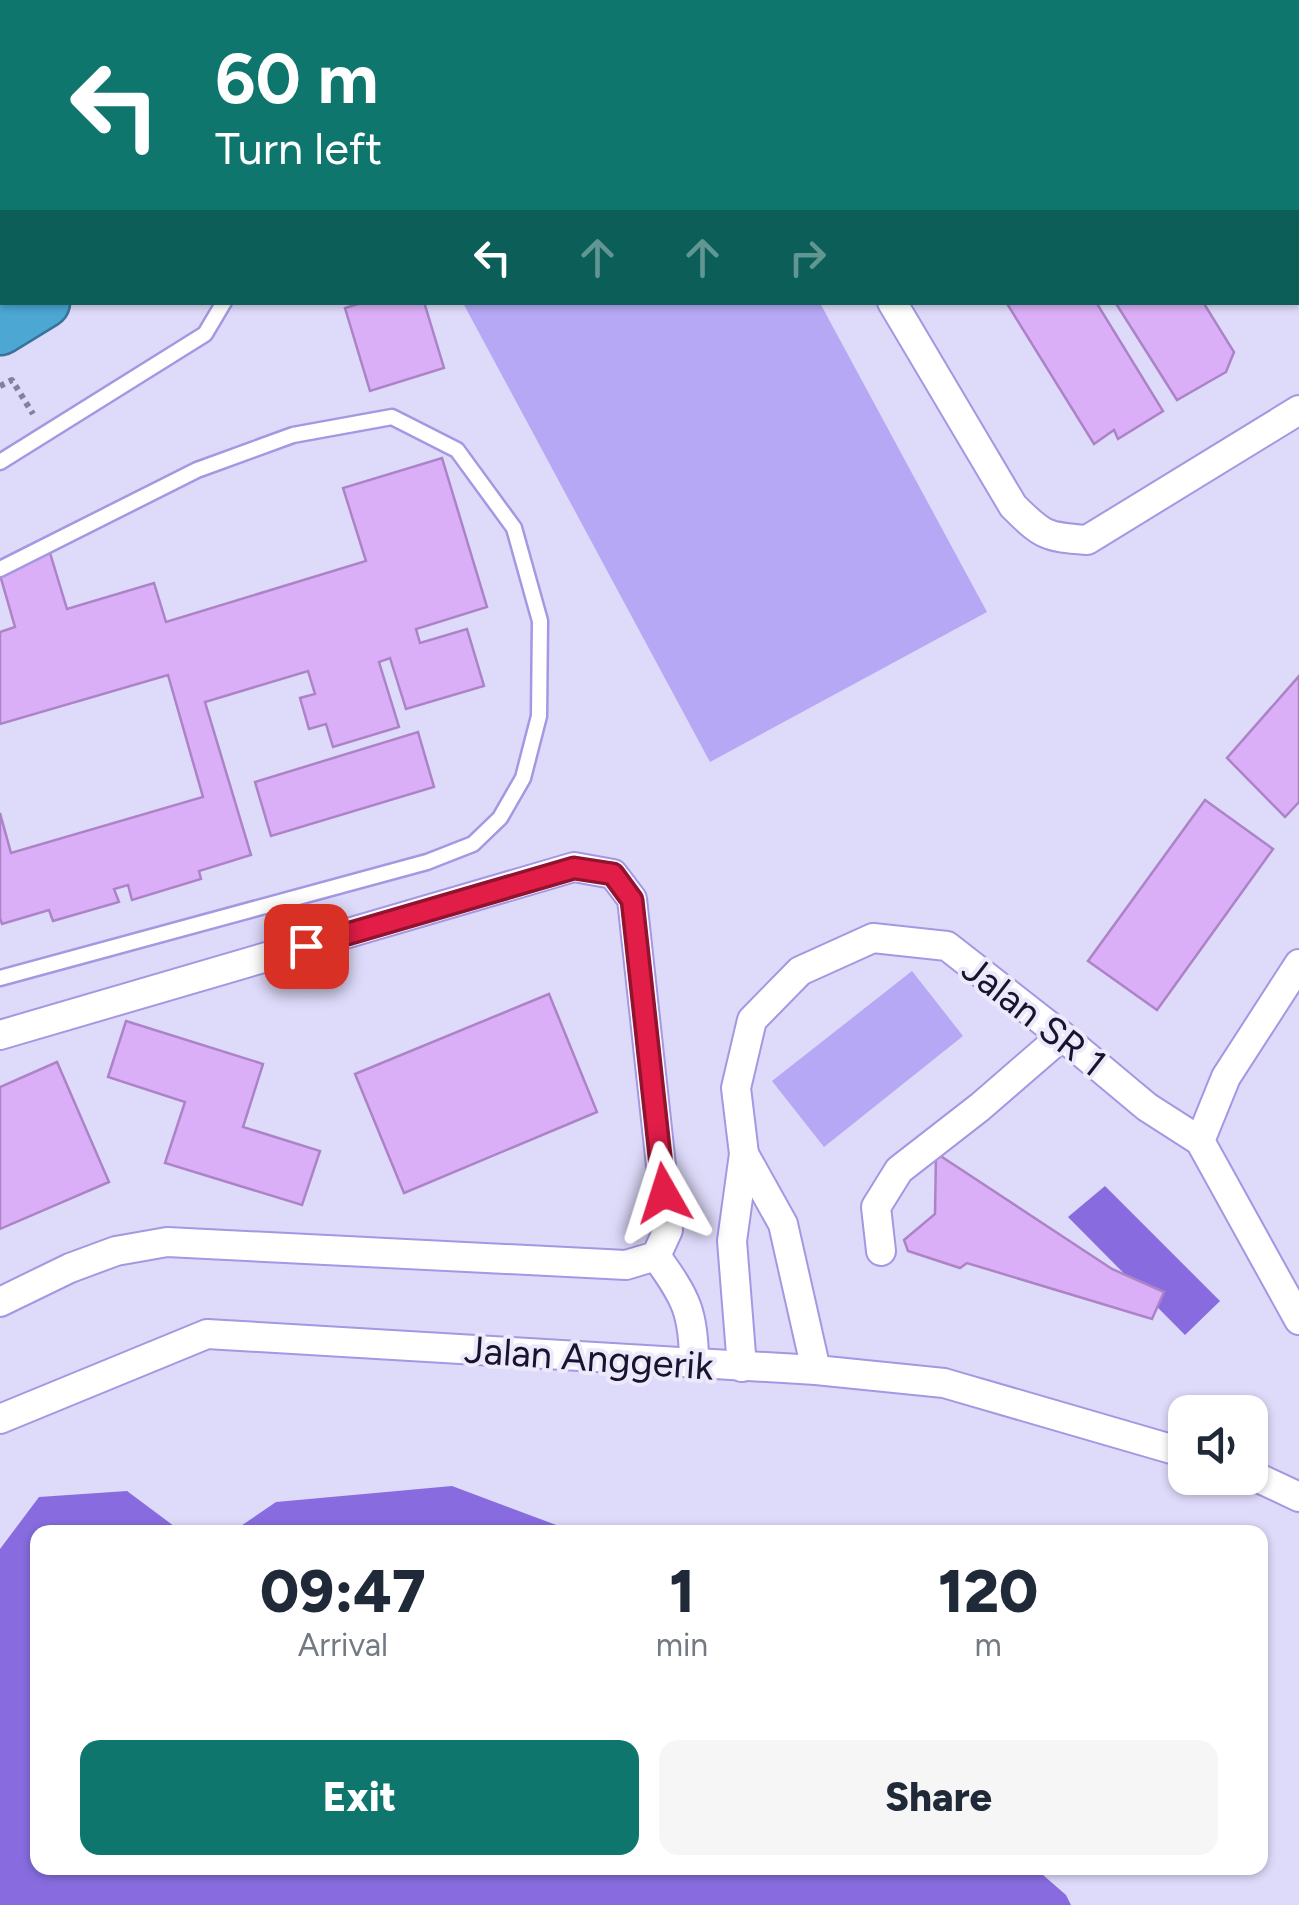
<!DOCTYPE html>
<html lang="en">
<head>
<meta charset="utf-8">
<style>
	body { margin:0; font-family:Figtree,sans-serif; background:#f6f6f7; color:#1f2937; height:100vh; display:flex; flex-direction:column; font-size:38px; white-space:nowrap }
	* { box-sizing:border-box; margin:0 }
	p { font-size:32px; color:#747a83 }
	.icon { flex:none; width:55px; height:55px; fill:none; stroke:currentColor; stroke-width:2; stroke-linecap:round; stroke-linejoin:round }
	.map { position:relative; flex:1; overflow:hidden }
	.side { position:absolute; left:30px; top:1525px; width:1238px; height:350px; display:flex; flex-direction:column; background:#fff; border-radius:20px; box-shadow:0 2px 8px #0004 }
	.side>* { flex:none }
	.banner { position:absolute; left:0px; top:0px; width:1300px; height:305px; box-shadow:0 2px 8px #0004; background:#0f766e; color:#fff; overflow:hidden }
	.buttons { position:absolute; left:1168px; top:1395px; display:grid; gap:20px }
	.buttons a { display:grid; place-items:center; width:100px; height:100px; border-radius:20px; background:#fff; box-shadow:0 2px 8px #0004; font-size:50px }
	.pin { position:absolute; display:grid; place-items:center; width:85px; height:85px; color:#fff; margin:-42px; border-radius:20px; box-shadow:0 5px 15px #0006 }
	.me { position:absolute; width:110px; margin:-55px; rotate:354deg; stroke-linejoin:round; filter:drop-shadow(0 0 8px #0008) }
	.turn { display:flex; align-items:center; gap:35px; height:210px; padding:0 50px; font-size:45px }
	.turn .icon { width:130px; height:130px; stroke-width:2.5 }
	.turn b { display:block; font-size:70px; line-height:85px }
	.lanes { display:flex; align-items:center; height:95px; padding:0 50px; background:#0003; justify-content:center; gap:50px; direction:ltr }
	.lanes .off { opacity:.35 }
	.eta { display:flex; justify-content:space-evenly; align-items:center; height:170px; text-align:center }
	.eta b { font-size:60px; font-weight:800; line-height:70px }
	.cta { display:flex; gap:20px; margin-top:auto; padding:20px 50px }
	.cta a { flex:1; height:115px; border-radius:20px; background:#0f766e; color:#fff; font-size:40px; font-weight:800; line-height:115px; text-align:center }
	.cta a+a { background:#f6f6f7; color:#1f2937 }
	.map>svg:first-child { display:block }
</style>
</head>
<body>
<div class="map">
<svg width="1299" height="1905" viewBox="0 0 1299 1905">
	<rect width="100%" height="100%" fill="#dedafa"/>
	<g fill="#b6a8f4">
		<path d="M463 303H820L987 612 710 762Z"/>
		<path d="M912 971 963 1036 824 1147 772 1081Z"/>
	</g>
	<g fill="#886cdf">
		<path d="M1105 1186 1220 1301 1185 1335 1068 1217Z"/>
		<path d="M452 1486 575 1532H232L276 1502Z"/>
		<path d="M127 1491 182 1532H38V1868H1035L1066 1895 1071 1905H0V1549L39 1497Z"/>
	</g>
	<g fill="#dbaff7" stroke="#ad83c7" stroke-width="2.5">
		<path d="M870 0H1096L1092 2H867Z"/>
		<path d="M364 302H424L444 368 370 391 345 308Z"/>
		<path d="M1006 302H1096L1163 411 1118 439 1114 430 1094 444Z"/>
		<path d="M1115 302H1203L1234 352 1226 372 1177 400Z"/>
		<path d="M442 458 487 607 416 629 420 643 467 629 484 686 406 709 390 658 379 662 399 727 333 747 326 724 309 729 300 698 315 694 308 671 205 702 251 855 199 871 201 879 132 900 128 885 114 889 119 902 53 921 49 910 2 924 0 918V813L11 853 203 797 168 675 0 724V632L15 627 0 575V568L50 553 67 609 154 583 166 622 366 561 343 488Z"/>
		<path d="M1299 676V802L1285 817 1227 758Z"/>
		<path d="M418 732 434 787 271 836 255 782Z"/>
		<path d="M1205 800 1273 849 1157 1010 1088 961Z"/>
		<path d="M549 994 597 1112 404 1193 355 1074Z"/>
		<path d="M126 1021 263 1064 243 1127 320 1151 302 1205 165 1163 185 1102 108 1077Z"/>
		<path d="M57 1062 109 1182 0 1229V1087Z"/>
		<path d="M936 1153 1112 1269 1164 1292 1152 1319 967 1263 960 1268 908 1251 904 1240 935 1214Z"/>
	</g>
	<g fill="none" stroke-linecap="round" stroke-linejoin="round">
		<g stroke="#a597e2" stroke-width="19">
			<g id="service">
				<path d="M25 0 26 2"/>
				<path d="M1210 0 1211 2"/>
				<path d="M202 2 203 0"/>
				<path d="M1298 146 1299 149"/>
				<path d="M1298 215 1299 213"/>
				<path d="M1298 282 1299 285"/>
				<path d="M0 462 205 334 224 302"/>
				<path d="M0 569 197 470 293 435 392 417 457 450 514 528 540 621 539 716 523 778 500 818 473 844 427 862 0 978"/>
			</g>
		</g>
		<g stroke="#a597e2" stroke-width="32">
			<g id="minor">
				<path d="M718 0 719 2"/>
				<path d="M271 2 275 0"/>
				<path d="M806 2 809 0"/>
				<path d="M1164 2 1167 0"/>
				<path d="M0 143 2 142"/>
				<path d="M892 302 1013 506C1043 536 1046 537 1087 540L1299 410"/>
				<path d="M0 1035 574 867 613 874 632 899 668 1230 656 1256 626 1265 167 1242 116 1251 70 1268 0 1302"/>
				<path d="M1200 1141 1299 1320"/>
				<path d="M744 1154 783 1224 816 1370"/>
				<path d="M881 1251 876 1207 899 1170 980 1107 1062 1036"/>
				<path d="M656 1256C686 1298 694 1312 694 1364"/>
				<path d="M742 1367 732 1241 744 1154 736 1088 752 1020 800 971 873 938 947 946 1062 1036 1147 1107 1200 1141 1226 1077 1299 964"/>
				<path d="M0 1419 207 1334 816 1370 944 1383 1185 1453"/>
				<path d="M1250 1474 1299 1497"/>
			</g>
		</g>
		<g stroke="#3a739a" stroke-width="55">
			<g id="motorway">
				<path d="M414 2 418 0"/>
				<path d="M548 2 552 0"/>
				<path d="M0 242 2 240"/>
				<path d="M0 329 44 302"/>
			</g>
		</g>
		<path stroke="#857f9e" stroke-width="6" stroke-dasharray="5 5" stroke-linecap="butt" d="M0 386 12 380 33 414"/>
		<use href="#service" stroke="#fff" stroke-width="14"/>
		<use href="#minor" stroke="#fff" stroke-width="28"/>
		<use href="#motorway" stroke="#4ca7d3" stroke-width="50"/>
	</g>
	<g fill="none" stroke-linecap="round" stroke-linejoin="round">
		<g stroke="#92132f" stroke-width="25">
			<path id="route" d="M306 946 574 868 613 874 632 900 664 1193"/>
		</g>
		<use href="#route" stroke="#e11d48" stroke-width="18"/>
	</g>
	<g text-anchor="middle" stroke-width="8" stroke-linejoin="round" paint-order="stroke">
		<g font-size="38" fill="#1a1330" stroke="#ece9fa">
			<text transform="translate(1034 1016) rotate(38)" y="13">Jalan SR 1</text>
			<text transform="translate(589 1358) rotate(4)" y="13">Jalan Anggerik</text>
		</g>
	</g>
</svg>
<div class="buttons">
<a><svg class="icon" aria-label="sound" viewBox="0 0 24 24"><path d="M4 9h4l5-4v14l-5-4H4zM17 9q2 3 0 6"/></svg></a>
</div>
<div class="pin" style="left:306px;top:946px;background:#d93025"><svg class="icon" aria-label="arrive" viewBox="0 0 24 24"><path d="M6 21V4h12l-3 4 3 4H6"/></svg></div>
<svg class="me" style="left:664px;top:1193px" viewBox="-20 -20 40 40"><path d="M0-17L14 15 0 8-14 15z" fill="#e11d48" stroke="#fff" stroke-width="4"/></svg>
<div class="banner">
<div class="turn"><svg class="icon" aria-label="left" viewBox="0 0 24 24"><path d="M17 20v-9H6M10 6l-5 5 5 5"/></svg><div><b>60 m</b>Turn left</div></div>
<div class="lanes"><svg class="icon" aria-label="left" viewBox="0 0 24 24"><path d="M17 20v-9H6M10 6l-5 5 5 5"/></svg><svg class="icon off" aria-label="ahead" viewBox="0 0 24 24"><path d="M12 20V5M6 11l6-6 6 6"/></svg><svg class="icon off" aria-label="ahead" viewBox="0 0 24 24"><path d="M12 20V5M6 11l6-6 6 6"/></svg><svg class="icon off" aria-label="right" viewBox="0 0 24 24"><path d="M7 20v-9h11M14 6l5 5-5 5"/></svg></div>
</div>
<section class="side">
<div class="eta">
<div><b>09:47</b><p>Arrival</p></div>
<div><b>1</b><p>min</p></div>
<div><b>120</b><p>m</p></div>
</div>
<div class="cta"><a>Exit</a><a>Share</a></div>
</section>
</div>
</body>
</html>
